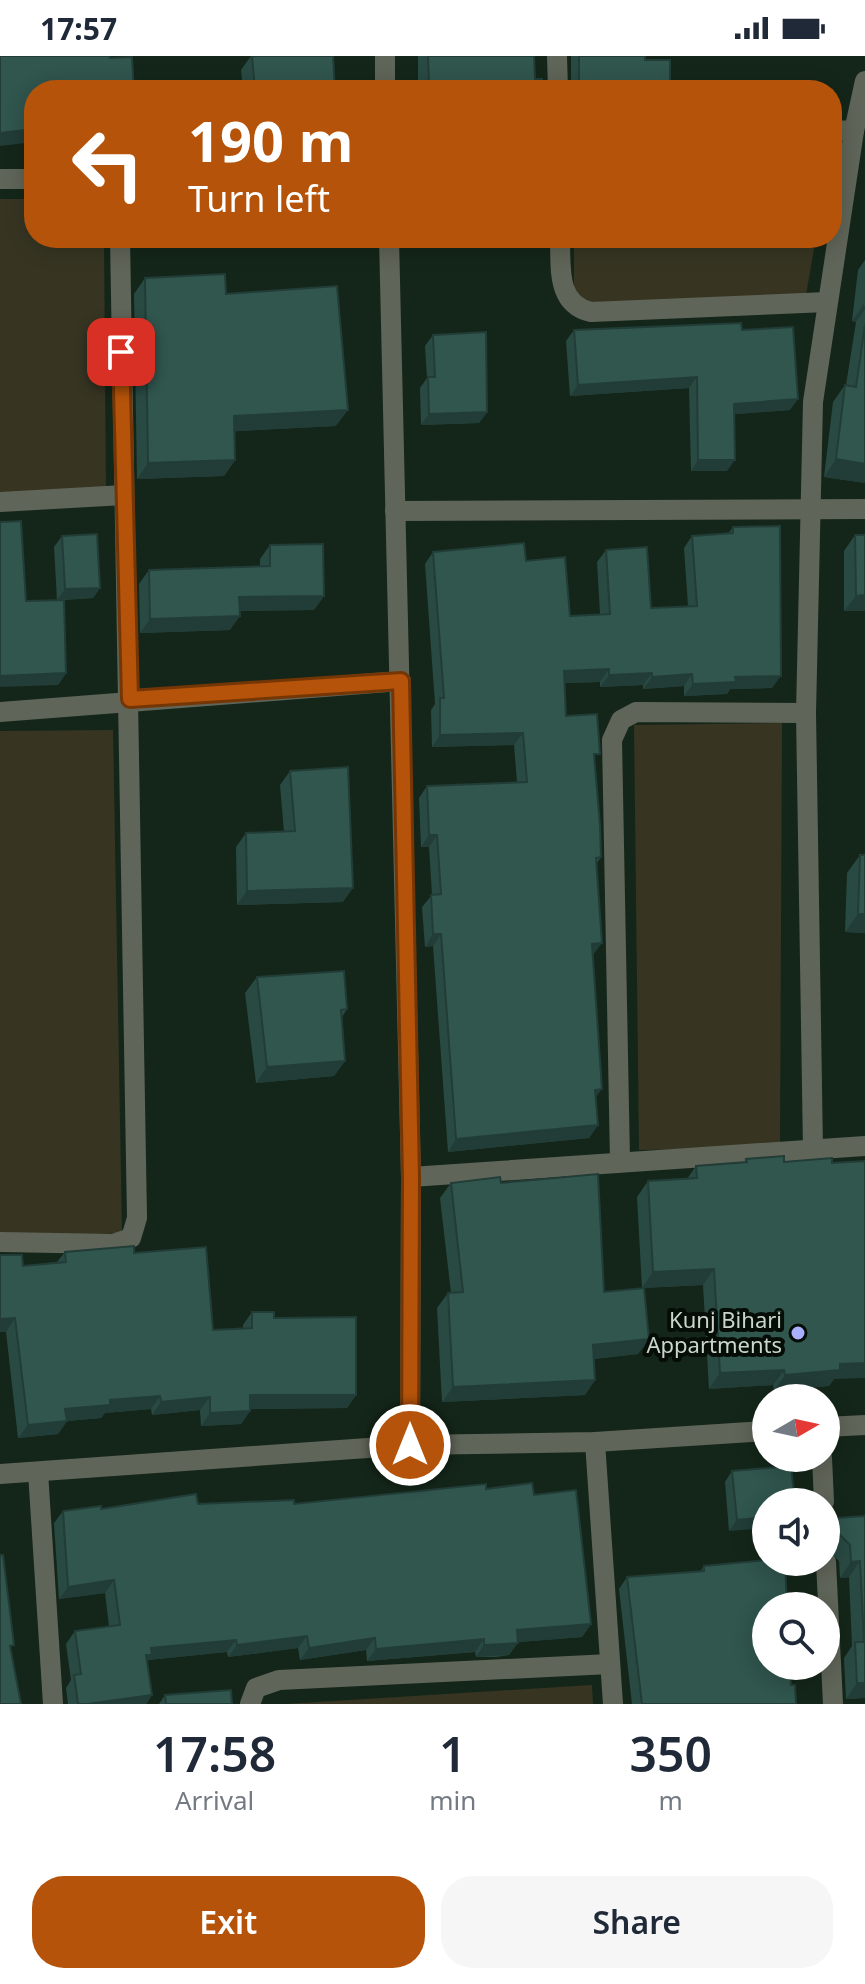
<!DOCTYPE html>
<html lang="en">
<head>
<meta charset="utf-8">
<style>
	body { margin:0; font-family:"Noto Sans",sans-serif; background:#f6f6f7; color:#1f2937; height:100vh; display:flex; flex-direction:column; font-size:30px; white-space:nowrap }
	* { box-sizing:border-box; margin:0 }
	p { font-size:26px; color:#747a83 }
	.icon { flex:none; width:44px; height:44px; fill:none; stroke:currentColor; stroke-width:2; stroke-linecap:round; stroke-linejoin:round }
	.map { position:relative; height:1648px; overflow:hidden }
	.details { display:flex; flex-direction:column; background:#fff; flex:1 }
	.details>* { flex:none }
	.banner { position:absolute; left:24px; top:24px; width:818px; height:168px; border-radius:32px; box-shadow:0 4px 20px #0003; background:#b45309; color:#fff; overflow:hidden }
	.needle { width:52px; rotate:81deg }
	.tools { position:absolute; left:752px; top:1328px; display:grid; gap:16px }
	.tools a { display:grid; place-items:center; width:88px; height:88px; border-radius:50%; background:#fff; box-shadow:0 4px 20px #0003; font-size:40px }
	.pin { position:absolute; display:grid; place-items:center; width:68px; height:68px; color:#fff; margin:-34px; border-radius:16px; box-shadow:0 4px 12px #0006 }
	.me { position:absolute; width:88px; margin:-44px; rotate:0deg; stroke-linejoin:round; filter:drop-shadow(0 0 6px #0008) }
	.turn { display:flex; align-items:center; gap:28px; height:168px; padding:0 32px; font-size:36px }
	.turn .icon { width:104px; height:104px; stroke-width:2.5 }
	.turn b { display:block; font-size:56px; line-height:68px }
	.eta { display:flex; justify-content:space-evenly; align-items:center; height:136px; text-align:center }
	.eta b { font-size:48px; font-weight:600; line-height:56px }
	.action { display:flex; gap:16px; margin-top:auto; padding:16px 32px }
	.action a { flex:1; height:92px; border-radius:32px; background:#b45309; color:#fff; font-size:32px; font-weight:600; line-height:92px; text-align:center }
	.action a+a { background:#f6f6f7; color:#1f2937 }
	.status { display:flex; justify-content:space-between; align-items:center; height:56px; padding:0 40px; background:#fff; direction:ltr }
	.status svg { height:22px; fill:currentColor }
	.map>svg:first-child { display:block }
</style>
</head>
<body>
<div class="status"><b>17:57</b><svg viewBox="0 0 49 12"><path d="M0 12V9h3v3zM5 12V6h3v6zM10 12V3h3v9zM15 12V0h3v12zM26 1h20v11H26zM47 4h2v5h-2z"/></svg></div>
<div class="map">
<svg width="865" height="1648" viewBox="0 0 865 1648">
	<rect width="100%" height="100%" fill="#142619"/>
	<g fill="#373522">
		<path d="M0 143H34V182H104L106 444 0 447Z"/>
		<path d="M574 182H816L804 250 574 248Z"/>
		<path d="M782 667 780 1091 639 1094 634 669Z"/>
		<path d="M113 674 122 1177 0 1183V675Z"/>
		<path d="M592 1629 593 1648H285Z"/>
	</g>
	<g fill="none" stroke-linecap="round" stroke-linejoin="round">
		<g stroke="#606559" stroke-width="20">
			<path d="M385 0V34"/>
			<path d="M557 0 558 34"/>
			<path d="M832 74 854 75"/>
			<path d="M0 123H34"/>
			<path d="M389 182 411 1121 410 1389"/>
			<path d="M560 182C561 211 556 248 591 256L827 246"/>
			<path d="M0 446 124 439"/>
			<path d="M395 455 865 453"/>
			<path d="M0 656 401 625"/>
			<path d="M813 1093 806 657 813 346 854 75 865 25"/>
			<path d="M620 1105 612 684 621 664 636 656 806 657"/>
			<path d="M411 1121 865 1090"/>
			<path d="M0 1186 113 1188 131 1182 137 1162 120 182"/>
			<path d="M826 1371 865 1369"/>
			<path d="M595 1386 613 1648"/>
			<path d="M822 1402 824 1446"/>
			<path d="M38 1416 53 1648"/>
			<path d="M0 1418 410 1389 595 1386 766 1375"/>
			<path d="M826 1506 833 1648"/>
			<path d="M250 1648 256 1632 279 1624 610 1608"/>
		</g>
	</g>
	<g fill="#294a43">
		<path d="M251 0H333L335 34H243L241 14Z"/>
		<path d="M418 0H534L535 23 542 34H418Z"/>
		<path d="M571 0H645V4L670 34H571Z"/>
		<path d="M865 204V427L824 421 833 346 845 329H846L856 266 852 265 858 214Z"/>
		<path d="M145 222 226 238 336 370 234 375 235 404 224 420 137 423 134 238Z"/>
		<path d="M574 274H742L790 354 734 358 727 415H691L689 332 570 340 566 285Z"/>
		<path d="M433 279 487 356 479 367 421 369 420 332 427 322 425 290Z"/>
		<path d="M733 471 772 632 730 633 727 638 684 640V630L643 633V629L600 631V626L564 627 566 660 595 705 601 801 597 807 593 899 596 1042 598 1069 589 1082 448 1096 433 890 425 891 422 851 432 839 429 791H421L419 742 427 730 517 726 514 689 432 691 431 654 435 648 425 508 433 496 526 505 570 560 600 558 597 506 606 494 651 552 688 550 684 492 692 480 728 478Z"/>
		<path d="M855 479H865V555H844V495Z"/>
		<path d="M62 480 100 532 93 542 64 544 66 617 58 629 26 545 57 544 54 491Z"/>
		<path d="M270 489 324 540 314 554 239 555 230 574 140 577 139 528 149 514 260 511V503Z"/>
		<path d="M290 715 343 846 237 849 236 791 246 777 284 776 280 729Z"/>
		<path d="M860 799 865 877 845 876 847 817Z"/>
		<path d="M257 921 347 953 342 961 345 1005 334 1020 256 1027 245 937Z"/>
		<path d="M746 1103 784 1106 834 1323 829 1330 774 1335 773 1329 709 1333 703 1229 642 1232 637 1141 648 1125 687 1123 696 1110 744 1106Z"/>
		<path d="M451 1127H501L649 1283 638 1298 594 1303 595 1324 585 1339 442 1346 437 1252 448 1237H451L440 1142Z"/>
		<path d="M65 1196 134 1197 213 1274 243 1273V1269L252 1256 274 1262 356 1339 347 1352 250 1353V1355L241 1368 201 1370 200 1354 152 1359 151 1353 105 1357 101 1362 67 1365 58 1378 18 1382 6 1276H0V1199L23 1210 57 1206Z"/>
		<path d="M791 1410 729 1475 725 1426 732 1415Z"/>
		<path d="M486 1433 534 1439 591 1568 582 1581 518 1586 509 1599 496 1601H476L475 1596 367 1605 366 1594 300 1604 298 1592 228 1601 227 1596 148 1604 147 1606 152 1639 146 1648H68L66 1632 71 1624 66 1588 75 1575 109 1570 105 1537 59 1543 54 1467 63 1455 198 1448H294Z"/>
		<path d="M865 1460V1642L846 1643 844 1602 852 1590 849 1521 840 1522 839 1505 828 1494 827 1478 838 1462Z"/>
		<path d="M704 1510 791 1629 796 1648H632L619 1533 627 1521 700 1516Z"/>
		<path d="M165 1639 232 1648H159Z"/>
	</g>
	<g fill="#223c37">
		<path d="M489 26 483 34H424L429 28Z"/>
		<path d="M34 73V86L0 90V77Z"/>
		<path d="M864 248 865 253 856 266 852 265Z"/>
		<path d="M697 321 689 332 570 340 578 329Z"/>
		<path d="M798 343 790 354 726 359 734 348Z"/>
		<path d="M348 354 336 370 222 376 234 360Z"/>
		<path d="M487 356 479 367 421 369 429 358Z"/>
		<path d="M836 403 865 408V427L824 421Z"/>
		<path d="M235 404 224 420 137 423 148 407Z"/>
		<path d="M698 404H735L727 415H691Z"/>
		<path d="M100 532 93 542 57 544 65 533Z"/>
		<path d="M865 539V555H844L856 540Z"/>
		<path d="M324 540 314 554 229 555 239 541Z"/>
		<path d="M240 560 230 574 140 577 150 563Z"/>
		<path d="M609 613 600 626 555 627 564 615Z"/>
		<path d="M66 617 58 629 0 631V620Z"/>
		<path d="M652 617 643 629 600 631 609 619Z"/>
		<path d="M692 618 684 630 643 633 652 621Z"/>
		<path d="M781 620 772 632 730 633 727 638 684 640 693 628 735 621Z"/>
		<path d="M523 677 514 689 432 691 440 679Z"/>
		<path d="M429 779H437L429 791H421Z"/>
		<path d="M353 832 343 846 237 849 247 835Z"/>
		<path d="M858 858H865V877L845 876Z"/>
		<path d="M433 878H441L433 890 425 891Z"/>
		<path d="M602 887 593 899 592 888Z"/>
		<path d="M345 1005 334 1020 256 1027 267 1011Z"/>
		<path d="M602 1033 593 1045 595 1034Z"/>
		<path d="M598 1069 589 1082 448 1096 456 1083Z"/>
		<path d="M714 1213 703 1229 642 1232 653 1216Z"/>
		<path d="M15 1262 6 1276H0V1263Z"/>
		<path d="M649 1283 638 1298 582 1304 593 1289Z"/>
		<path d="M865 1307V1322L834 1323 829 1330 774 1335 785 1319 840 1308Z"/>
		<path d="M784 1314 773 1329 709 1333 720 1317Z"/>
		<path d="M595 1324 585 1339 442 1346 453 1331Z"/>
		<path d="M250 1339H356L347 1352 240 1353Z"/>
		<path d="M160 1340 151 1353 105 1357 101 1362 67 1365 58 1378 18 1382 28 1369 65 1353 110 1344Z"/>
		<path d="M210 1341 200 1354 152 1359 161 1346Z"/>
		<path d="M250 1355 241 1368 201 1370 210 1357Z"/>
		<path d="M766 1461V1472L729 1475 737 1464Z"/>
		<path d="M860 1505 849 1521 840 1522 851 1506Z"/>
		<path d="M114 1524 105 1537 59 1543 68 1531Z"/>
		<path d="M591 1568 582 1581 508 1587 517 1574Z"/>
		<path d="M307 1580 298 1592 228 1601 237 1589Z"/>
		<path d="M375 1582 366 1594 300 1604 309 1592Z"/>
		<path d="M484 1583 475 1596 367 1605 376 1593Z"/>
		<path d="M236 1584 227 1596 148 1604 143 1611 137 1612 151 1592Z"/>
		<path d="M518 1587 509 1599 476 1601 484 1589Z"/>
		<path d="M857 1627H865V1642L846 1643Z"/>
		<path d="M152 1639 146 1648H87Z"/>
	</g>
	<g fill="#30564e" stroke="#223c37" stroke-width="2">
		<path d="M0 0H109L110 2 132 1 134 34H34V73L0 77Z"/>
		<path d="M252 0H333L335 34H255Z"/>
		<path d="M428 0H534L535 23H542V34H489V26L429 28Z"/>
		<path d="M579 0H645V4H670V34H579Z"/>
		<path d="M225 218 226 238 337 230 348 354 234 360 235 404 148 407 145 222Z"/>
		<path d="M741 267 742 274 793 271 798 343 734 348 735 404H698L697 321 578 329 574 274Z"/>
		<path d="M865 269V408L836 403 845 329 856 331Z"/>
		<path d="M486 276 487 356 429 358 428 321H435L433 279Z"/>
		<path d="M21 465 26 545 64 544 66 617 0 620V466Z"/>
		<path d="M780 470 781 620 735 621 736 626 693 628 692 618 652 621V617L609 619V613L564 615 566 660 597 658 600 698H594L600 769 601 801 596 802 602 887 592 888 602 1033 595 1034 598 1069 456 1083 441 878H433L431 839 441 838 437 779H429L427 730 527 726 523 677 440 679V642H444L433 496 524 487 526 505 565 501 570 560 610 558 606 494 647 491 651 552 697 550 692 480 733 477V471Z"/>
		<path d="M97 478 100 532 65 533 62 480Z"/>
		<path d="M855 479H865V539L856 540Z"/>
		<path d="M323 488 324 540 239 541 240 560 150 563 149 514 270 510V489Z"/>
		<path d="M348 711 353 832 247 835 246 777 295 775 290 715Z"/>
		<path d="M860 799H865V858H858Z"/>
		<path d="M344 915 347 953 341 954 345 1005 267 1011 257 921Z"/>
		<path d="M784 1100V1106L832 1102V1107L865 1105V1307L840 1308V1314L785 1319 784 1314 720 1317 714 1213 653 1216 648 1125 697 1122 696 1110 747 1106 746 1103Z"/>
		<path d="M598 1118 604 1236 644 1232 649 1283 593 1289 595 1324 453 1331 448 1237 463 1236 451 1127 500 1121 501 1127Z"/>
		<path d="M134 1190V1197L206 1191 213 1274 252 1272V1256H274V1262L356 1261V1339H250V1355L210 1357V1341L161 1346 160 1340 110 1344V1349L65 1353 67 1365 28 1369 15 1262 0 1263V1199H22L23 1210 66 1206 65 1196Z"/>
		<path d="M791 1410 795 1446H766V1461L737 1464 732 1415Z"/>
		<path d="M532 1427 534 1439 576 1434 591 1568 517 1574 518 1587 504 1588 484 1589V1583L376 1593 375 1582 309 1592 307 1580 237 1589 236 1584 151 1592 152 1599H146L152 1639 87 1648H78L74 1619 81 1618 75 1575 120 1569 114 1524 68 1531 63 1455 101 1450V1453L196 1438 198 1448 294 1444V1448L486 1428V1433Z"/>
		<path d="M865 1460V1627H857L855 1586H864L860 1505 851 1506 850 1489 839 1478 838 1462Z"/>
		<path d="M0 1499H3L14 1589 10 1590 21 1648H0Z"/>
		<path d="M766 1504V1506H785L787 1550H766V1610H790L791 1629H795L796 1648H642L627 1521 704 1515V1510Z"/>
		<path d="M231 1634 232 1648H166L165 1639Z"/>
	</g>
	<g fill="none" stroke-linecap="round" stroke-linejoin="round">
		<g stroke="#753606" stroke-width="20">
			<path id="route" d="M121 296 130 643 401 625 411 1121 410 1389"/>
		</g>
		<use href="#route" stroke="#b45309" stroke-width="14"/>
	</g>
	<circle fill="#aab0fb" stroke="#060d07" stroke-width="3" cx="798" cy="1277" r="8"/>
	<g text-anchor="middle" stroke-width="8" stroke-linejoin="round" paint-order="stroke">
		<g font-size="22" fill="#cad5cc" stroke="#060d07" text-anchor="end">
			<text x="782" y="1272">Kunj Bihari<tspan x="782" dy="25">Appartments</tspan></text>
		</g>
	</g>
</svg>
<div class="tools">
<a><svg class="needle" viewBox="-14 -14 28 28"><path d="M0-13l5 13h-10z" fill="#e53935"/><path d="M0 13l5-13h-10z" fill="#747a83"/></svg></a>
<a><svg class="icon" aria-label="sound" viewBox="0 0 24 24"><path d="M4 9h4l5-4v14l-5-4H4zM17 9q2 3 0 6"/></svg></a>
<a><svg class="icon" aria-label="search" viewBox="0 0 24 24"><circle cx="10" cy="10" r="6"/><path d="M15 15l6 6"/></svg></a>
</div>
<div class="pin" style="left:121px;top:296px;background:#d93025"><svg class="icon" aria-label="arrive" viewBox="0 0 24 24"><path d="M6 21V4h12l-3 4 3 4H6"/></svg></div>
<svg class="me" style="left:410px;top:1389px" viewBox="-20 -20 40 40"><circle r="17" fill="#b45309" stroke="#fff" stroke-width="3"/><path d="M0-11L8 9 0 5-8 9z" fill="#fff"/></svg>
<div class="banner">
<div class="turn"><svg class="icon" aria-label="left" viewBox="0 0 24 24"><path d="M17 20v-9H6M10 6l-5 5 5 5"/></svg><div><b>190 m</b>Turn left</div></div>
</div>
</div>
<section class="details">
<div class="eta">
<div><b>17:58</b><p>Arrival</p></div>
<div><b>1</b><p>min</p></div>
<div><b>350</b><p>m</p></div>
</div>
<div class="action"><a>Exit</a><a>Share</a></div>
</section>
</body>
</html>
